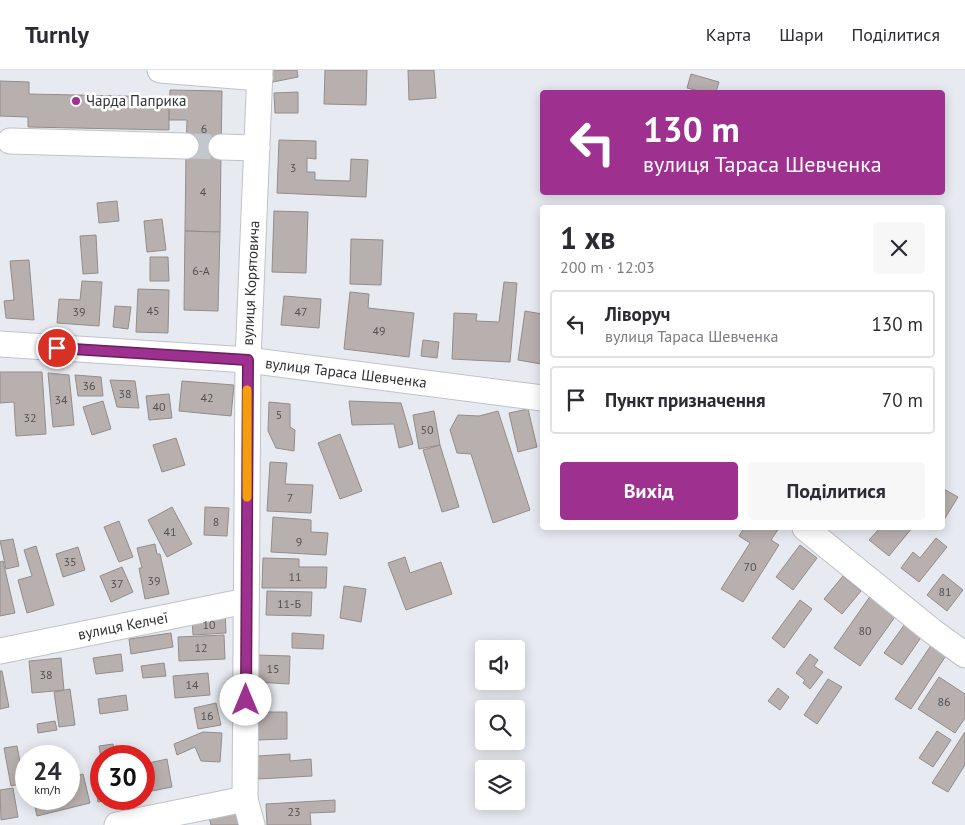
<!DOCTYPE html>
<html lang="uk">
<head>
<meta charset="utf-8">
<style>
	body { margin:0; font-family:"PT Sans",sans-serif; background:#f7f7f7; color:#2b2b33; height:100vh; display:flex; flex-direction:column; font-size:19px; white-space:nowrap }
	* { box-sizing:border-box; margin:0 }
	p { font-size:16px; color:#7c7c81 }
	.icon { flex:none; width:28px; height:28px; fill:none; stroke:currentColor; stroke-width:2; stroke-linecap:round; stroke-linejoin:round }
	.map { position:relative; flex:1; overflow:hidden }
	.side { position:absolute; left:540px; top:135px; width:405px; height:325px; display:flex; flex-direction:column; background:#fff; border-radius:5px; box-shadow:0 2px 12px #0003 }
	.side>* { flex:none }
	.banner { position:absolute; left:540px; top:20px; width:405px; height:105px; border-radius:5px; box-shadow:0 2px 12px #0003; background:#9e308f; color:#fff; overflow:hidden }
	.buttons { position:absolute; left:475px; top:570px; display:grid; gap:10px }
	.buttons a { display:grid; place-items:center; width:50px; height:50px; border-radius:5px; background:#fff; box-shadow:0 2px 12px #0003; font-size:25px }
	.speed { position:absolute; left:15px; top:675px; display:flex; gap:10px; font-size:25px; font-weight:700; text-align:center }
	.speed>* { display:grid; place-content:center; width:65px; height:65px; border-radius:50%; background:#fff; box-shadow:0 2px 12px #0003; line-height:1 }
	.speed small { font-size:12px; font-weight:400 }
	.speed .limit { border:8px solid #d22; background:#fff; color:#111 }
	.pin { position:absolute; display:grid; place-items:center; width:42px; height:42px; color:#fff; margin:-21px; border:2px solid #fff; border-radius:50%; box-shadow:0 1px 5px #0007 }
	.me { position:absolute; width:55px; margin:-28px; rotate:0deg; stroke-linejoin:round; filter:drop-shadow(0 0 4px #0008) }
	.turn { display:flex; align-items:center; gap:18px; height:105px; padding:0 20px; font-size:22px }
	.turn .icon { width:65px; height:65px; stroke-width:2.5 }
	.turn b { display:block; font-size:35px; line-height:42px }
	.round { display:grid; place-items:center; flex:none; width:52px; height:52px; border-radius:5px; background:#f7f7f7 }
	.headline { display:flex; align-items:center; justify-content:space-between; height:85px; padding:0 20px }
	h1 { font-size:30px; font-weight:800; line-height:38px }
	.primary-button { display:flex; gap:10px; margin-top:auto; padding:10px 20px }
	.primary-button a { flex:1; height:58px; border-radius:5px; background:#9e308f; color:#fff; font-size:20px; font-weight:800; line-height:58px; text-align:center }
	.primary-button a+a { background:#f7f7f7; color:#2b2b33 }
	ul { padding:0; list-style:none }
	li { display:flex; align-items:center; gap:15px; height:68px; margin:0 10px 8px; padding:0 10px; border:2px solid #e1e1e2; border-radius:5px }
	li div { flex:1 }
	li b { display:block; font-size:19px }
	li em { font-style:normal }
	header { display:flex; align-items:center; gap:30px; box-sizing:border-box; height:70px; padding:0 25px; background:#fff; border-bottom:1px solid #e1e1e2 }
	header strong { font-size:24px }
	nav { display:flex; gap:28px; margin-inline-start:auto; font-size:18px }
	.map>svg:first-child { display:block }
</style>
</head>
<body>
<header>
<strong>Turnly</strong>
<nav><a>Карта</a><a>Шари</a><a>Поділитися</a></nav>
</header>
<div class="map">
<svg width="965" height="755" viewBox="0 0 965 755">
	<rect width="100%" height="100%" fill="#e7ebf1"/>
	<g fill="#b8b0af" stroke="#938c8a">
		<path d="M271 0H297L298 7 273 12Z"/>
		<path d="M325 0H367L366 35 324 34Z"/>
		<path d="M408 0H434L436 28 409 30Z"/>
		<path d="M691 4 719 12 716 22H703L687 18Z"/>
		<path d="M0 11 29 12V24L169 27V60L28 57V47L0 46Z"/>
		<path d="M170 20 222 21 221 84 186 83 187 50H169Z"/>
		<path d="M298 22V43H275L274 23Z"/>
		<path d="M279 70 316 71V89L307 88V102H315V110L350 111 351 89 368 90 366 127 277 123Z"/>
		<path d="M186 83 221 84 220 162 185 161Z"/>
		<path d="M117 131 119 151 99 153 97 133Z"/>
		<path d="M274 141 308 142 306 203 272 202Z"/>
		<path d="M162 149 166 180 147 182 144 151Z"/>
		<path d="M185 161 220 162 218 241 184 240Z"/>
		<path d="M96 165 98 203 83 204 80 166Z"/>
		<path d="M351 169 383 170 381 215 350 214Z"/>
		<path d="M150 187H168L169 211H150Z"/>
		<path d="M29 190 34 250 6 248 4 231 14 230 10 191Z"/>
		<path d="M82 211 102 212 99 256 57 253 59 229 80 230Z"/>
		<path d="M504 212 517 213 510 292 452 289 454 243 477 244 476 251 499 252Z"/>
		<path d="M138 219 169 220 168 263 136 262Z"/>
		<path d="M350 222 369 224 368 238 414 243 409 287 344 279Z"/>
		<path d="M284 226 321 229 319 258 281 255Z"/>
		<path d="M115 236 131 237 128 259 113 257Z"/>
		<path d="M525 241 542 244 541 294 518 290Z"/>
		<path d="M423 270 439 272 437 288 421 286Z"/>
		<path d="M0 302H42L46 364 16 366 14 332 0 333Z"/>
		<path d="M48 303 69 305 74 355 53 357Z"/>
		<path d="M75 305 101 307 103 326H78Z"/>
		<path d="M110 310 135 311 139 338 117 337Z"/>
		<path d="M182 311 234 315 231 346 179 341Z"/>
		<path d="M169 324 172 348 149 350 146 326Z"/>
		<path d="M103 331 111 359 92 365 83 337Z"/>
		<path d="M349 331 401 333 413 374 399 378 394 354 352 355Z"/>
		<path d="M269 332 290 334V357L295 360 294 381 276 378 268 361Z"/>
		<path d="M528 339 537 377 518 382 509 343Z"/>
		<path d="M434 341 440 375 419 379 413 345Z"/>
		<path d="M498 341 530 440 493 453 471 384 457 383 450 360 458 345 479 346Z"/>
		<path d="M340 364 362 421 340 429 318 373Z"/>
		<path d="M176 368 185 395 162 402 153 375Z"/>
		<path d="M440 375 459 437 442 442 423 380Z"/>
		<path d="M270 392 287 393 285 414 313 415 311 443 267 441Z"/>
		<path d="M942 418 958 427 942 453Z"/>
		<path d="M172 437 192 474 167 487 148 450Z"/>
		<path d="M205 437 229 438 227 466 204 465Z"/>
		<path d="M273 447 311 450V462L328 463 326 485 271 482Z"/>
		<path d="M119 451 133 487 119 492 104 457Z"/>
		<path d="M744 458H779L771 470 779 475 743 532 721 519 750 473 739 466Z"/>
		<path d="M880 458H912L889 486 869 470Z"/>
		<path d="M936 468 947 477 919 512 901 498 913 482 920 488Z"/>
		<path d="M13 469 19 496 6 499 0 471Z"/>
		<path d="M155 474 157 484H160L169 524 145 529 139 498H142L137 478Z"/>
		<path d="M800 475 817 488 793 520 776 507Z"/>
		<path d="M36 476 54 535 27 543 18 510 32 506 24 480Z"/>
		<path d="M78 477 85 500 63 507 56 484Z"/>
		<path d="M405 487 410 503 441 492 452 524 406 540 388 493Z"/>
		<path d="M263 488 299 489V497H327L326 518H262Z"/>
		<path d="M3 491 15 543 0 546V492Z"/>
		<path d="M122 497 133 522 111 532 100 506Z"/>
		<path d="M943 504 963 520 947 541 927 525Z"/>
		<path d="M843 506 861 521 842 544 824 529Z"/>
		<path d="M344 516 366 519 361 552 340 548Z"/>
		<path d="M267 521 312 522 311 546 266 545Z"/>
		<path d="M871 525 897 544 860 596 834 578Z"/>
		<path d="M800 530 812 539 784 578 772 568Z"/>
		<path d="M225 540 226 563 193 565 192 547Z"/>
		<path d="M905 554 922 566 902 595 884 583Z"/>
		<path d="M171 563 173 577 131 584 129 569Z"/>
		<path d="M292 563 324 565 323 579 292 578Z"/>
		<path d="M224 565 225 589 179 591 178 567Z"/>
		<path d="M932 574 947 584 911 639 895 629Z"/>
		<path d="M121 584 123 601 96 604 93 588Z"/>
		<path d="M810 584 818 590 814 596 823 602 810 619 803 613 805 610 796 603Z"/>
		<path d="M257 585 290 586 289 614 256 612Z"/>
		<path d="M61 588 64 620 32 623 29 591Z"/>
		<path d="M164 593 166 606 143 608 141 596Z"/>
		<path d="M0 601H2L9 637 0 639Z"/>
		<path d="M208 603 210 625 175 628 173 606Z"/>
		<path d="M939 607 965 624V648L955 663 918 639Z"/>
		<path d="M828 609 842 617 817 654 804 645Z"/>
		<path d="M778 618 789 627 780 640 768 631Z"/>
		<path d="M70 619 75 655 59 657 54 622Z"/>
		<path d="M126 625 128 640 100 644 98 629Z"/>
		<path d="M216 633 221 655 198 659 194 638Z"/>
		<path d="M256 642H287V669L256 670Z"/>
		<path d="M55 651 57 660 38 663 37 654Z"/>
		<path d="M937 661 951 670 933 697 919 688Z"/>
		<path d="M203 662 222 663 220 692 201 691 195 677 177 685 174 674Z"/>
		<path d="M965 662V695L948 722 932 713Z"/>
		<path d="M113 674 115 686H101V688L99 676Z"/>
		<path d="M17 676 24 713 11 716 4 678Z"/>
		<path d="M290 684V691L311 689 312 706 258 709 257 686Z"/>
		<path d="M167 689 172 717 147 722 144 694Z"/>
		<path d="M83 704 90 733 37 746 33 729H69V708Z"/>
		<path d="M101 709V729H121L98 732 94 710Z"/>
		<path d="M13 718 18 747 1 750 0 720Z"/>
		<path d="M335 730V742L310 743 311 755H267L266 734Z"/>
		<path d="M235 738 240 755H211L209 747Z"/>
	</g>
	<g fill="none" stroke-linecap="round" stroke-linejoin="round">
		<path stroke="#c3c6cb" stroke-width="25" stroke-dasharray="25 12" stroke-linecap="butt" d="M186 76 221 77"/>
		<g stroke="#bfc2c9" stroke-width="27">
			<g id="minor">
				<path d="M160 0 260 8"/>
				<path d="M10 71 186 76"/>
				<path d="M221 77 257 78"/>
				<path d="M0 274 248 290 542 328"/>
				<path d="M805 458 932 561 965 585"/>
				<path d="M0 581 246 531"/>
				<path d="M117 755 245 729"/>
				<path d="M252 755 245 729 248 290 260 0"/>
			</g>
		</g>
		<use href="#minor" stroke="#fff" stroke-width="25"/>
	</g>
	<g fill="none" stroke-linecap="round" stroke-linejoin="round">
		<g stroke="#671f5d" stroke-width="12">
			<path id="route" d="M57 278 248 290 246 630"/>
		</g>
		<use href="#route" stroke="#9e308f" stroke-width="9"/>
		<path stroke="#f59e0b" stroke-width="9" d="M247 427V320"/>
	</g>
	<circle fill="#9e308f" stroke="#fff" stroke-width="2" cx="76" cy="31" r="5"/>
	<g text-anchor="middle" stroke-width="5" stroke-linejoin="round" paint-order="stroke">
		<g font-size="12" fill="#535253">
			<text x="204" y="63">6</text>
			<text x="293" y="102">3</text>
			<text x="203" y="126">4</text>
			<text x="201" y="205">6-А</text>
			<text x="153" y="245">45</text>
			<text x="79" y="246">39</text>
			<text x="301" y="246">47</text>
			<text x="379" y="265">49</text>
			<text x="89" y="320">36</text>
			<text x="125" y="328">38</text>
			<text x="207" y="332">42</text>
			<text x="61" y="334">34</text>
			<text x="159" y="341">40</text>
			<text x="279" y="349">5</text>
			<text x="30" y="352">32</text>
			<text x="427" y="364">50</text>
			<text x="290" y="432">7</text>
			<text x="216" y="456">8</text>
			<text x="170" y="466">41</text>
			<text x="299" y="476">9</text>
			<text x="70" y="496">35</text>
			<text x="750" y="501">70</text>
			<text x="295" y="511">11</text>
			<text x="154" y="515">39</text>
			<text x="117" y="518">37</text>
			<text x="945" y="526">81</text>
			<text x="289" y="538">11-Б</text>
			<text x="209" y="559">10</text>
			<text x="865" y="565">80</text>
			<text x="201" y="582">12</text>
			<text x="273" y="603">15</text>
			<text x="46" y="609">38</text>
			<text x="192" y="619">14</text>
			<text x="944" y="636">86</text>
			<text x="207" y="650">16</text>
			<text x="294" y="746">23</text>
		</g>
		<g font-size="15" fill="#313234" stroke="#fff" text-anchor="start">
			<text x="86" y="36">Чарда Паприка</text>
		</g>
		<g font-size="15" fill="#313234" stroke="#fff">
			<text transform="translate(251 213) rotate(-87)" y="5">вулиця Корятовича</text>
			<text transform="translate(346 303) rotate(7)" y="5">вулиця Тараса Шевченка</text>
			<text transform="translate(123 556) rotate(-11)" y="5">вулиця Келчеї</text>
		</g>
	</g>
</svg>
<div class="buttons">
<a><svg class="icon" aria-label="sound" viewBox="0 0 24 24"><path d="M4 9h4l5-4v14l-5-4H4zM17 9q2 3 0 6"/></svg></a>
<a><svg class="icon" aria-label="search" viewBox="0 0 24 24"><circle cx="10" cy="10" r="6"/><path d="M15 15l6 6"/></svg></a>
<a><svg class="icon" aria-label="layers" viewBox="0 0 24 24"><path d="M12 4l9 5-9 5-9-5zM3 14l9 5 9-5"/></svg></a>
</div>
<div class="speed"><div>24<small>km/h</small></div><div class="limit">30</div></div>
<div class="pin" style="left:57px;top:278px;background:#d93025"><svg class="icon" aria-label="arrive" viewBox="0 0 24 24"><path d="M6 21V4h12l-3 4 3 4H6"/></svg></div>
<svg class="me" style="left:246px;top:630px" viewBox="-20 -20 40 40"><circle r="19" fill="#fff"/><path d="M0-13L10 11 0 6-10 11z" fill="#9e308f"/></svg>
<div class="banner">
<div class="turn"><svg class="icon" aria-label="left" viewBox="0 0 24 24"><path d="M17 20v-9H6M10 6l-5 5 5 5"/></svg><div><b>130 m</b>вулиця Тараса Шевченка</div></div>
</div>
<section class="side">
<div class="headline"><div><h1>1 хв</h1><p>200 m · 12:03</p></div><a class="round"><svg class="icon" aria-label="close" viewBox="0 0 24 24"><path d="M6 6l12 12M18 6L6 18"/></svg></a></div>
<ul>
<li><svg class="icon" aria-label="left" viewBox="0 0 24 24"><path d="M17 20v-9H6M10 6l-5 5 5 5"/></svg><div><b>Ліворуч</b><p>вулиця Тараса Шевченка</p></div><em>130 m</em></li>
<li><svg class="icon" aria-label="arrive" viewBox="0 0 24 24"><path d="M6 21V4h12l-3 4 3 4H6"/></svg><div><b>Пункт призначення</b></div><em>70 m</em></li>
</ul>
<div class="primary-button"><a>Вихід</a><a>Поділитися</a></div>
</section>
</div>
</body>
</html>
